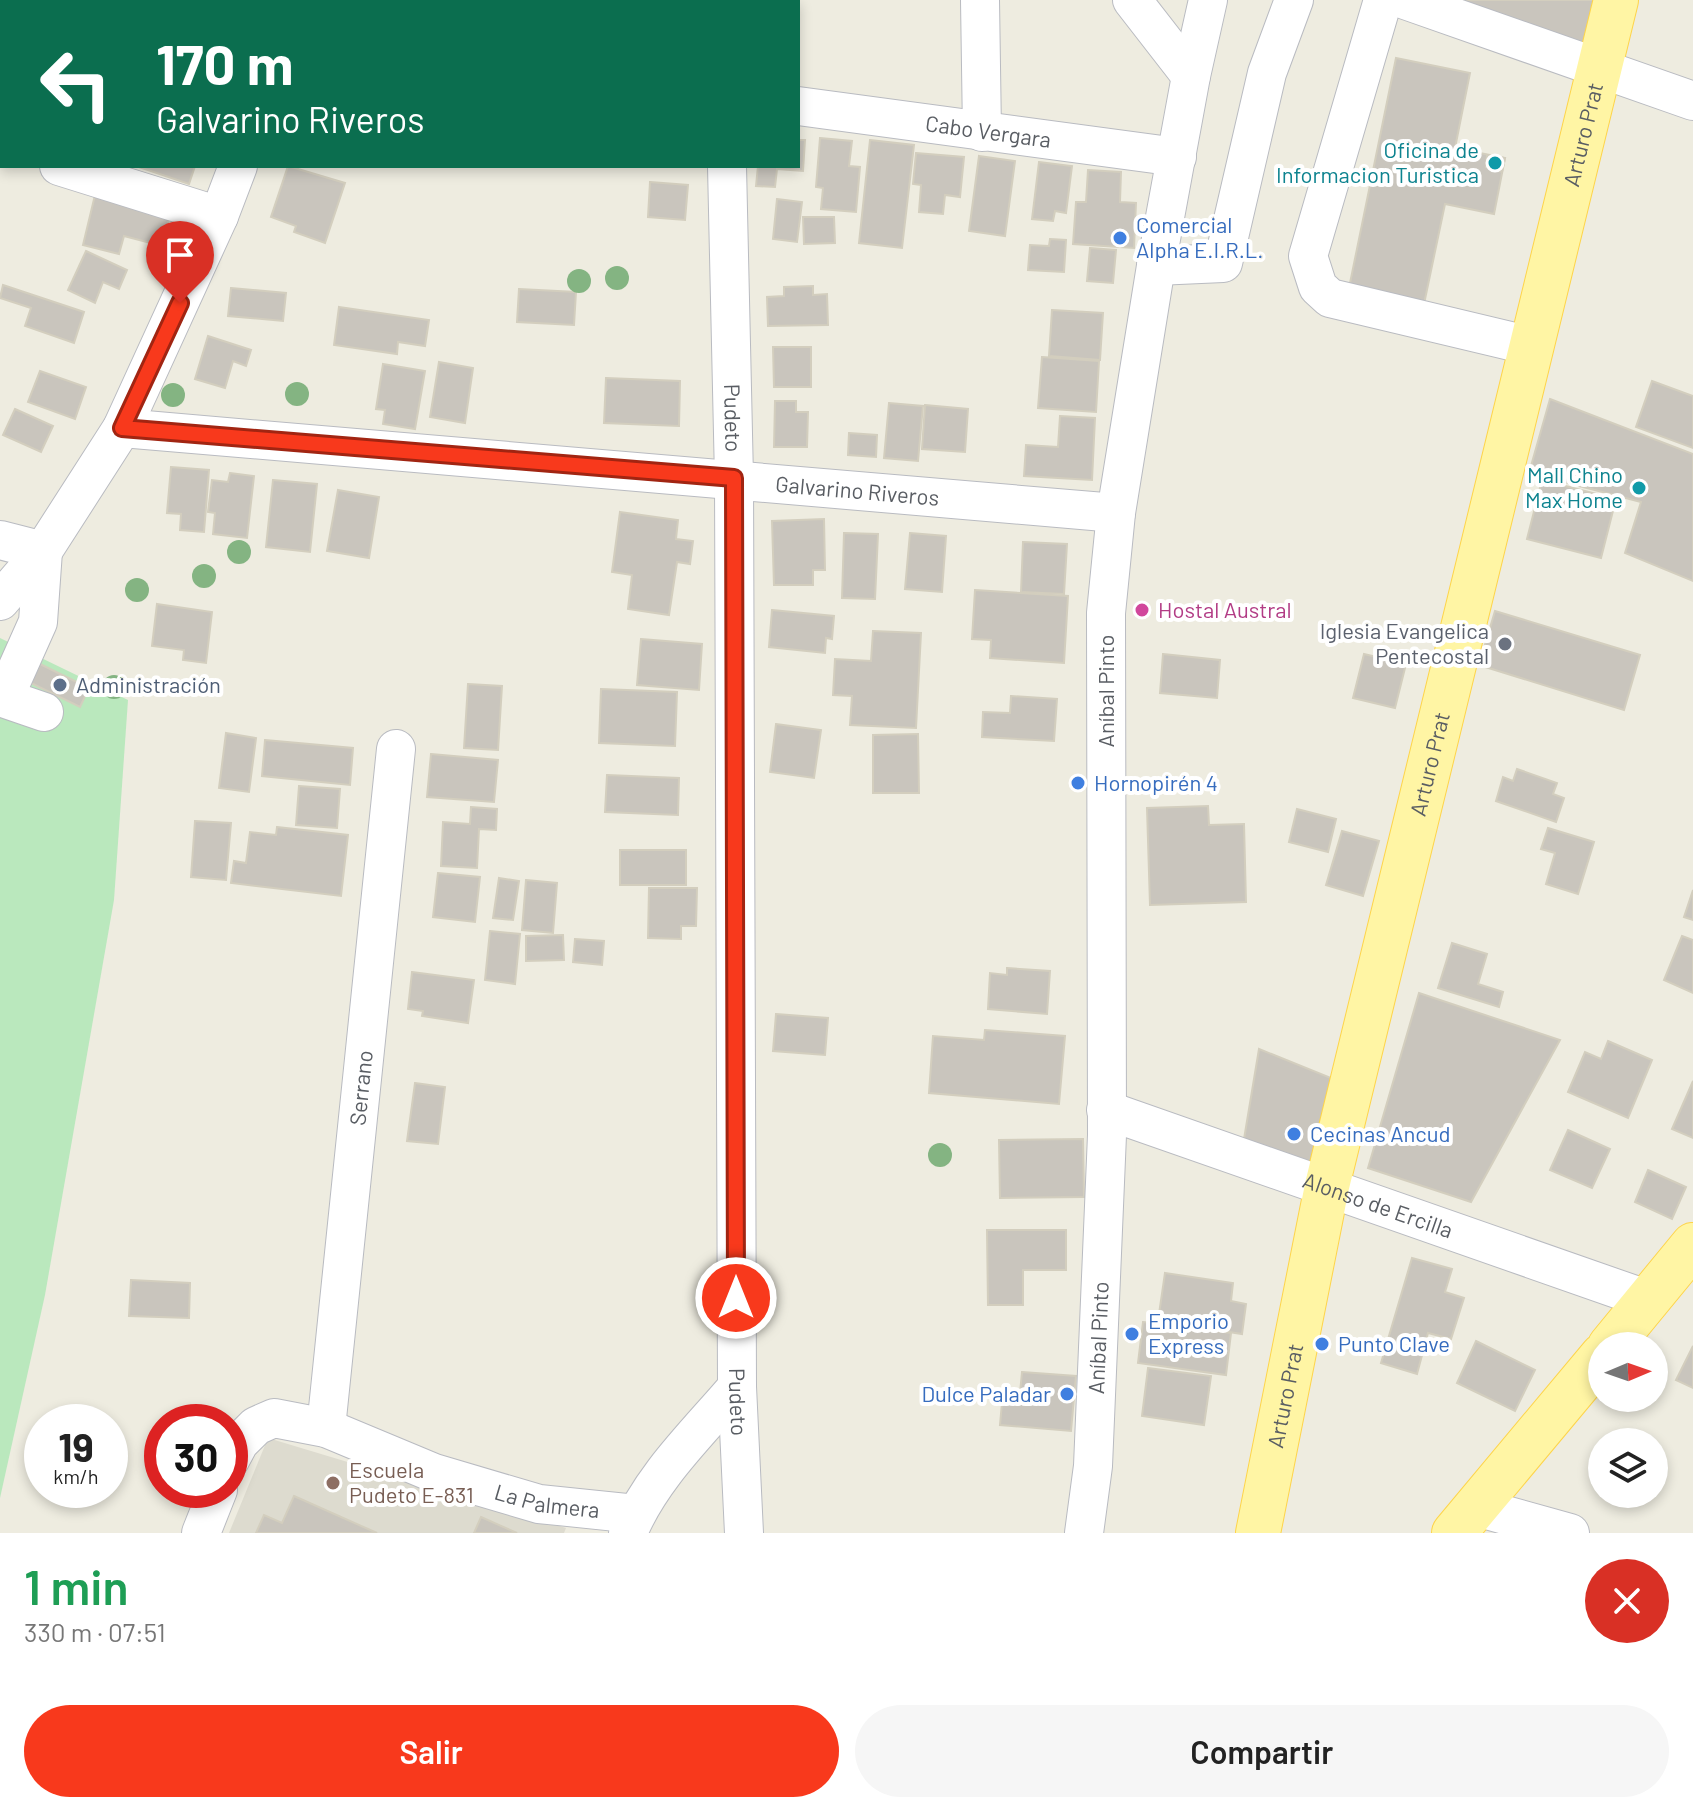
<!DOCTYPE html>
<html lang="es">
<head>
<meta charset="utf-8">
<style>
	body { margin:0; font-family:Barlow,sans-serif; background:#f6f6f6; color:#222; height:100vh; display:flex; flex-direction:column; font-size:30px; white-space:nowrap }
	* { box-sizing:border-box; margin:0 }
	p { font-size:26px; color:#767676 }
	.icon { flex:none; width:44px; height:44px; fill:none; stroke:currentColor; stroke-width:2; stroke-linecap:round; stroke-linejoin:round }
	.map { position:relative; height:1533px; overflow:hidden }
	.side { display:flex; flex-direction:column; background:#fff; flex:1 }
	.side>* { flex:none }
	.guide { position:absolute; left:0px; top:0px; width:800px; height:168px; box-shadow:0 4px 12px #0003; background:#0b6e4f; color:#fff; overflow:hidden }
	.needle { width:52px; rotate:88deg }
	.controls { position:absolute; left:1588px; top:1332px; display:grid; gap:16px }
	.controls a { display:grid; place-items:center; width:80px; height:80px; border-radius:50%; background:#fff; box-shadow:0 4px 12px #0003; font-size:40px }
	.speed { position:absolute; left:24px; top:1404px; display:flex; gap:16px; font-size:40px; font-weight:700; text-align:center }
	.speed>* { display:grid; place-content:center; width:104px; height:104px; border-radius:50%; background:#fff; box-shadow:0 4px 12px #0003; line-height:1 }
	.speed small { font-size:20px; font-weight:400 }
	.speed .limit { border:12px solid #d22; background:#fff; color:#111 }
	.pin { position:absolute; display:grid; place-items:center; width:68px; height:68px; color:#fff; margin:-82px -34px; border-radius:50% 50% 50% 0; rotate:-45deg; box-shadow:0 0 8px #0007 }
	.pin .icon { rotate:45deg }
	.me { position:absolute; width:88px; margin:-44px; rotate:0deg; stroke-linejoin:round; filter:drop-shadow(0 0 6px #0008) }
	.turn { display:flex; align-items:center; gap:28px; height:168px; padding:0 24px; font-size:36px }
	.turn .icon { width:104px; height:104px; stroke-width:2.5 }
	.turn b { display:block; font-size:56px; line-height:68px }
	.round { display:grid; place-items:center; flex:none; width:84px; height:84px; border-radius:42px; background:#f6f6f6 }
	.overview { display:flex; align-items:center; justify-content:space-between; height:136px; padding:0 24px }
	h1 { font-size:48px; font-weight:600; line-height:60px; color:#1e9e55 }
	.button { display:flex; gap:16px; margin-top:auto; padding:16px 24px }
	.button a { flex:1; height:92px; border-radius:48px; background:#f8391c; color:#fff; font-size:32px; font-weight:600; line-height:92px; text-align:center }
	.button a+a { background:#f6f6f6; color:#222 }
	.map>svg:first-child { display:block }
</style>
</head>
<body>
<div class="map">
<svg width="1693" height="1533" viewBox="0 0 1693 1533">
	<rect width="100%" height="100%" fill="#eeece0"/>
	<path fill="#dddbcf" d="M268 1438 566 1528 564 1533H229Z"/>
	<path fill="#bae8bd" d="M0 638 128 700 114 900 45 1295 0 1498Z"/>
	<g fill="#c9c5bd" stroke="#d3cebe" stroke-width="2">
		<path d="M356 0H412L356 2Z"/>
		<path d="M1449 0H1608L1595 56Z"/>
		<path d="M1396 58 1470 73 1455 148 1505 158 1494 214 1445 204 1424 304 1349 288Z"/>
		<path d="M820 138 852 141 849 166 860 167 856 212 821 209 823 188 816 187Z"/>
		<path d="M798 140H805L803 171 777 169 775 187 756 186 758 166H798Z"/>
		<path d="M870 140 914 145 902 248 859 243Z"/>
		<path d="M916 153 964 157 960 197 945 195 943 214 919 212 921 185 913 184Z"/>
		<path d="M1487 155 1505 158 1502 172 1486 167Z"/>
		<path d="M979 156 1015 161 1005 236 969 231Z"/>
		<path d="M1039 162 1072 166 1066 213 1055 211 1053 221 1032 219Z"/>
		<path d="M136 166H195L189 184Z"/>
		<path d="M288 166 345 183 325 243 294 232 296 226 271 217Z"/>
		<path d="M1088 170 1121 172 1120 202 1136 203 1134 248 1073 244 1076 202H1086Z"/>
		<path d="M650 182 688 185 685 220 648 217Z"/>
		<path d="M95 195 170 215 162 246 124 236 119 254 83 245Z"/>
		<path d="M777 199 802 202 797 242 773 239Z"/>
		<path d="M803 217H834L835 243 804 244Z"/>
		<path d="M1050 239 1066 240 1064 272 1028 270 1030 245 1049 246Z"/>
		<path d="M1090 248 1116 250 1113 283 1087 281Z"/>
		<path d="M86 251 127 270 119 289 103 282 95 303 68 290Z"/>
		<path d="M3 285 84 312 74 343 25 326 31 308 0 298Z"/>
		<path d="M813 286V295L827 294 828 325 768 326 767 297 784 296V287Z"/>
		<path d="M231 288 286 293 283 321 228 316Z"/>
		<path d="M519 289 576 292 574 325 517 322Z"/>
		<path d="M339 307 429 320 425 346 398 342 397 354 334 345Z"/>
		<path d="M1052 310 1103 313 1100 360 1049 356Z"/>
		<path d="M208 336 251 350 246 366 233 361 225 388 195 379Z"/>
		<path d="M773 347H811V387H774Z"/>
		<path d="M1042 357 1099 361 1096 412 1038 408Z"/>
		<path d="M439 362 473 368 465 423 430 417Z"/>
		<path d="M383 364 425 371 415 429 383 424 385 410 376 409Z"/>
		<path d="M40 371 86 387 75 419 28 402Z"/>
		<path d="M606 378 680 381 679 426 604 423Z"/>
		<path d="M1652 381 1693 396V448L1636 427Z"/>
		<path d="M1550 399 1693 454V581L1625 553 1641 502 1529 473Z"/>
		<path d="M775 401H796V412H808L807 447H774Z"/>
		<path d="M889 403 923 406 918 461 884 458Z"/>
		<path d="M925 405 968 409 965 452 922 449Z"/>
		<path d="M15 409 53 426 41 452 3 435Z"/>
		<path d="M1060 416 1095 418 1092 480 1024 476 1026 445 1058 447Z"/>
		<path d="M849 433 877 435 876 457 848 455Z"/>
		<path d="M171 467 209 470 204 532 180 530 181 514 167 513Z"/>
		<path d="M230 473 254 476 247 538 213 534 215 513 208 512 212 480 228 482Z"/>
		<path d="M273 480 317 484 310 552 266 547Z"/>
		<path d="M1542 480 1616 499 1601 558 1527 539Z"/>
		<path d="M338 490 379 497 369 558 327 551Z"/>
		<path d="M620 512 678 520 676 539 693 541 690 564 677 562 669 615 628 609 632 575 612 572Z"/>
		<path d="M824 519 825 570H813V585H774L772 521Z"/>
		<path d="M844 533 878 534 875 599 842 598Z"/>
		<path d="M910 533 946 536 942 592 905 589Z"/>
		<path d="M1023 542 1067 544 1064 594 1021 592Z"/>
		<path d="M975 590 1068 596 1064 663 990 658 991 640 972 639Z"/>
		<path d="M157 604 212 612 206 663 183 660 184 650 152 646Z"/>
		<path d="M772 610 834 616 832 639 826 638 825 653 769 647Z"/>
		<path d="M1495 611 1640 655 1624 710 1479 665Z"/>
		<path d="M873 631 921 633 916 728 850 725 852 696 833 695 835 659 871 661Z"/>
		<path d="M641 639 702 644 699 690 637 685Z"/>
		<path d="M1163 654 1220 660 1217 698 1160 693Z"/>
		<path d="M1364 654 1406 664 1395 708 1353 698Z"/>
		<path d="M40 664 89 688 80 707 31 683Z"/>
		<path d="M468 684 502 686 498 750 464 748Z"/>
		<path d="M601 689 677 692 675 746 599 743Z"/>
		<path d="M1011 696 1057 699 1054 741 982 737 983 712 1010 713Z"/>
		<path d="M776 724 821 730 814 778 770 772Z"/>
		<path d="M226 733 256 738 249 792 219 788Z"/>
		<path d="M918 734 919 793H873V735Z"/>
		<path d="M265 740 353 748 350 785 262 776Z"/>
		<path d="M431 754 498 760 494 802 427 797Z"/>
		<path d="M1517 769 1557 783 1553 794 1564 798 1556 822 1496 801 1503 777 1513 781Z"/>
		<path d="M607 775 679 778 678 815 605 812Z"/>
		<path d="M299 786 340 789 337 828 296 825Z"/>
		<path d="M1208 806 1209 825 1244 824 1246 902 1150 905 1147 808Z"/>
		<path d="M471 807 497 809 496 830 479 829 477 868 441 866 443 822 470 824Z"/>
		<path d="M1297 809 1336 819 1328 852 1289 842Z"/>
		<path d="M195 821 231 823 226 880 191 877Z"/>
		<path d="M277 827 348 835 341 896 231 883 234 861 246 863 250 832 276 835Z"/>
		<path d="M1548 828 1594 842 1578 894 1546 884 1555 853 1541 849Z"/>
		<path d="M1342 831 1379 841 1363 896 1326 885Z"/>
		<rect x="620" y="850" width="66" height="35"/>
		<path d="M438 873 480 877 475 922 433 917Z"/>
		<path d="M499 878 519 881 513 920 493 918Z"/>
		<path d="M526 880 557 883 553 933 522 930Z"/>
		<path d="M649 888H697L696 926H681V939L648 938Z"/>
		<path d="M1693 890V920L1684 917Z"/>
		<path d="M490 931 520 934 515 984 485 980Z"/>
		<path d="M563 935 564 960 526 961V936Z"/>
		<path d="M1682 936 1693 940V993L1664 980Z"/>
		<path d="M575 939 604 941 602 965 573 962Z"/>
		<path d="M1452 943 1487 954 1478 984 1503 992 1499 1007 1438 988Z"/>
		<path d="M1007 968 1050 971 1047 1014 988 1009 990 973 1007 975Z"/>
		<path d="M412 972 474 980 468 1023 422 1016 423 1011 408 1009Z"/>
		<path d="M1419 993 1560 1040 1471 1202 1368 1168Z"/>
		<path d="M776 1014 828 1018 825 1055 773 1051Z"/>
		<path d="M985 1030 1065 1036 1059 1104 929 1093 933 1036 984 1040Z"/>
		<path d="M1608 1041 1652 1060 1628 1118 1568 1092 1585 1052 1601 1059Z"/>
		<path d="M1259 1049 1336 1080 1314 1172 1243 1145Z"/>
		<path d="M1693 1081V1138L1672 1129Z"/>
		<path d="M415 1083 445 1087 438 1144 407 1141Z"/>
		<path d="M1568 1130 1610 1149 1592 1188 1550 1170Z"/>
		<path d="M1083 1139 1084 1197 1000 1198 999 1140Z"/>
		<path d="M1648 1170 1686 1187 1672 1219 1635 1202Z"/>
		<path d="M987 1230H1066V1270H1023V1305H988Z"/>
		<path d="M1412 1258 1452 1269 1445 1292 1464 1298 1451 1339 1428 1333 1417 1374 1381 1363Z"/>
		<path d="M1165 1273 1233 1283 1231 1301 1246 1304 1242 1334 1158 1321Z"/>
		<path d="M131 1280 190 1283 189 1318 129 1316Z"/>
		<path d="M1143 1322 1231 1333 1226 1375 1138 1363Z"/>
		<path d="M1476 1341 1535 1370 1515 1411 1457 1383Z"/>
		<path d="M1693 1346V1388L1676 1380Z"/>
		<path d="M1148 1368 1211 1376 1204 1425 1142 1416Z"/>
		<path d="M1022 1372 1076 1376 1071 1431 1000 1425 1003 1391 1020 1393Z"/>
		<path d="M294 1496 377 1533H256L264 1515 282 1523Z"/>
		<path d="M481 1517 517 1533H474Z"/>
	</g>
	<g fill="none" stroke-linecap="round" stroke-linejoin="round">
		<g stroke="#b9bbc1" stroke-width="40">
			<g id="minor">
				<path d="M722 0V2"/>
				<path d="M980 0 982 132"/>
				<path d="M1132 0 1191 76"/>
				<path d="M1383 0 1308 256 1318 287 1330 298 1531 346"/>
				<path d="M1405 0 1693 101"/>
				<path d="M301 2 302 0"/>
				<path id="s1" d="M798 106 1177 157"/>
				<path d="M0 148H2"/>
				<path d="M59 166 219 216"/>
				<path id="s2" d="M727 166 734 478 737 1387 744 1533"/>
				<path d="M1156 266 1223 263 1267 73 1294 0"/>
				<path id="s3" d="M122 428 1116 513"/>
				<path d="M0 540 43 551 38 622 4 698"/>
				<path d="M0 601 43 551 122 428 219 216 238 166"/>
				<path d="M0 697 44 712"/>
				<path id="s4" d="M1106 1110 1649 1300"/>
				<path id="s5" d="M326 1428 396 749"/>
				<path id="s6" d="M230 1460 239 1443 256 1426 274 1418 326 1428 434 1473 539 1504 636 1514"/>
				<path d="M1476 1507 1570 1533"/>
				<path d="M201 1533 218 1490"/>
				<path d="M628 1533C651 1477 698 1433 737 1387"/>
				<path id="s7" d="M1084 1533 1093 1466 1107 1135 1106 613 1116 513 1156 266 1191 76 1208 0"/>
			</g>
		</g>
		<g stroke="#fed44a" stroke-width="46">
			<g id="major">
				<path d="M1610 1346 1693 1245"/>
				<path id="s8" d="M1258 1533 1327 1186 1616 0"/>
				<path d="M1454 1533 1602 1356"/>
			</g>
		</g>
		<use href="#minor" stroke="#fff" stroke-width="38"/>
		<use href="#major" stroke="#fff5a4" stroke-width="44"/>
	</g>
	<g fill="#84b482">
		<circle cx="617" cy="278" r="12"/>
		<circle cx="579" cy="281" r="12"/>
		<circle cx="297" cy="394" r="12"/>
		<circle cx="173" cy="395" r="12"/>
		<circle cx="239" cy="552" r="12"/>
		<circle cx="204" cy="576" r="12"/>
		<circle cx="137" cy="590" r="12"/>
		<circle cx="114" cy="687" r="12"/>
		<circle cx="940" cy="1155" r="12"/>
	</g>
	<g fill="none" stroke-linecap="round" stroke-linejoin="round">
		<g stroke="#a12512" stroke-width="20">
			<path id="route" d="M180 303 122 428 734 478 736 1298"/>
		</g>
		<use href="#route" stroke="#f8391c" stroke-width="14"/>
	</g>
	<g fill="#0f9aa8" stroke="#fff" stroke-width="3">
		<circle cx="1495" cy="163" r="8"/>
		<circle cx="1639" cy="488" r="8"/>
	</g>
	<g fill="#3f7fe0" stroke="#fff" stroke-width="3">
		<circle cx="1120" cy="238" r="8"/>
		<circle cx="1078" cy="783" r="8"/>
		<circle cx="1294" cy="1134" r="8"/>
		<circle cx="1132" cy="1334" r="8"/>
		<circle cx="1322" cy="1344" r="8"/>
		<circle cx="1067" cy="1394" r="8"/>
	</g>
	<circle fill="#d1479c" stroke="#fff" stroke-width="3" cx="1142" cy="610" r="8"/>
	<circle fill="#6b7280" stroke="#fff" stroke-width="3" cx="1505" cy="644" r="8"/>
	<circle fill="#5c6f8a" stroke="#fff" stroke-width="3" cx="60" cy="685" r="8"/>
	<circle fill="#8d6e63" stroke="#fff" stroke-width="3" cx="333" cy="1483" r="8"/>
	<g text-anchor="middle" stroke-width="8" stroke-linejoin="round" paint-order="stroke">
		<g font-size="22" fill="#595d63" stroke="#fff">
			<text dy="8" stroke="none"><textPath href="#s1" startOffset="192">Cabo Vergara</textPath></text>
			<text dy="8" stroke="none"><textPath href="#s8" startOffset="1436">Arturo Prat</textPath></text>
			<text dy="8" stroke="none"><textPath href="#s2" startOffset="252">Pudeto</textPath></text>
			<text dy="8" stroke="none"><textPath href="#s3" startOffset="738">Galvarino Riveros</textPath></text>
			<text transform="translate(1106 691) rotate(-90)" y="8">Aníbal Pinto</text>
			<text dy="8" stroke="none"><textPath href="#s8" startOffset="788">Arturo Prat</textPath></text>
			<text dy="8" stroke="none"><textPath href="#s5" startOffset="342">Serrano</textPath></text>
			<text dy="8" stroke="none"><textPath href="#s4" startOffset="288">Alonso de Ercilla</textPath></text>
			<text dy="8" stroke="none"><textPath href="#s7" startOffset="196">Aníbal Pinto</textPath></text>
			<text dy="8" stroke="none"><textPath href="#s8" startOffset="140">Arturo Prat</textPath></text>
			<text dy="8" stroke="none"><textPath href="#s2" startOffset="1236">Pudeto</textPath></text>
			<text dy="8" stroke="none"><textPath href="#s6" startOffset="350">La Palmera</textPath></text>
		</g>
		<g font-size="22" fill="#0d838f" stroke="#fff" text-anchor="end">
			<text x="1479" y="158">Oficina de<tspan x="1479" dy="25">Informacion Turistica</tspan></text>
			<text x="1623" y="483">Mall Chino<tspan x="1623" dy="25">Max Home</tspan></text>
		</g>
		<g font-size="22" fill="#366cbe" stroke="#fff" text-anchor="start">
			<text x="1136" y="233">Comercial<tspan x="1136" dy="25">Alpha E.I.R.L.</tspan></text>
			<text x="1094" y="791">Hornopirén 4</text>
			<text x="1310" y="1142">Cecinas Ancud</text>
			<text x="1148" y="1329">Emporio<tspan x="1148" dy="25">Express</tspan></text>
			<text x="1338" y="1352">Punto Clave</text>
			<text x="1051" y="1402" text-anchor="end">Dulce Paladar</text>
		</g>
		<g font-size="22" fill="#b23c85" stroke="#fff" text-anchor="start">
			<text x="1158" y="618">Hostal Austral</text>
		</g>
		<g font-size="22" fill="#5b616d" stroke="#fff" text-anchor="end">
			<text x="1489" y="639">Iglesia Evangelica<tspan x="1489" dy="25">Pentecostal</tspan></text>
		</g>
		<g font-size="22" fill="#4e5e75" stroke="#fff" text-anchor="start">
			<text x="76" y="693">Administración</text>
		</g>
		<g font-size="22" fill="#785e54" stroke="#fff" text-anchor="start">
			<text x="349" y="1478">Escuela<tspan x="349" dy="25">Pudeto E-831</tspan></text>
		</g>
	</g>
</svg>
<div class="controls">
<a><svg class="needle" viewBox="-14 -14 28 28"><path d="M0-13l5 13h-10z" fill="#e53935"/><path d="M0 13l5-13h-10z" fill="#767676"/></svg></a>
<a><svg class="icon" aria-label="layers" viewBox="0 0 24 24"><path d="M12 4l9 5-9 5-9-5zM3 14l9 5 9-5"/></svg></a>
</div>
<div class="speed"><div>19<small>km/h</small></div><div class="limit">30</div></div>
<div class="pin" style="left:180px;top:303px;background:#d93025"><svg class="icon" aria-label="arrive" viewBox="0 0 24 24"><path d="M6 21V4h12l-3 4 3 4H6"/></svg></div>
<svg class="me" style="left:736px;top:1298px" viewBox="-20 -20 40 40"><circle r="17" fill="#f8391c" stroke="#fff" stroke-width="3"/><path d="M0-11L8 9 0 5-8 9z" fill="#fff"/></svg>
<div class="guide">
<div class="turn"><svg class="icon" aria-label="left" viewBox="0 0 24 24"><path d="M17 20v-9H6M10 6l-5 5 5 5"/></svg><div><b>170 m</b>Galvarino Riveros</div></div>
</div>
</div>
<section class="side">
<div class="overview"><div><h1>1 min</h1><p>330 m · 07:51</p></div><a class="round" style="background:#d93025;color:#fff"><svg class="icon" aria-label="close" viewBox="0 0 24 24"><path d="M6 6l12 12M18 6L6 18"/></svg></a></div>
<div class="button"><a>Salir</a><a>Compartir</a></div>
</section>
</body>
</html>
